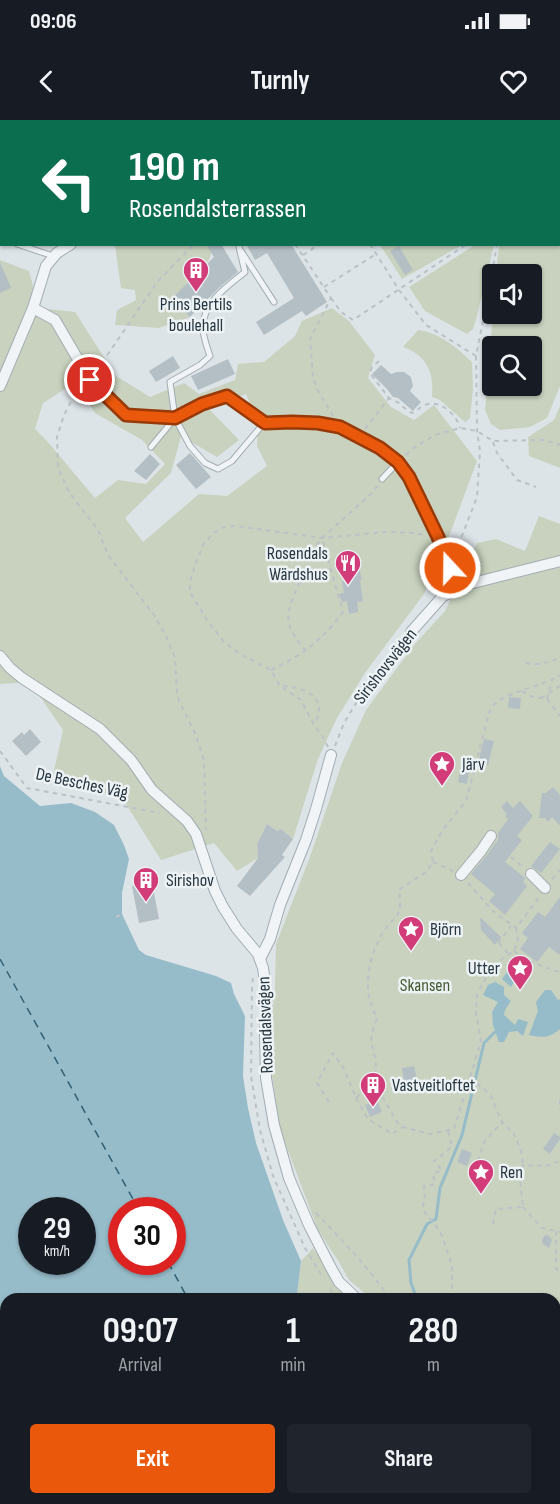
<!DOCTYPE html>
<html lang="en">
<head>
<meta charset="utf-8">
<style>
	body { margin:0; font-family:"Sofia Sans Condensed",sans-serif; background:#20242c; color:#f1f3f6; height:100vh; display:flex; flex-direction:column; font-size:22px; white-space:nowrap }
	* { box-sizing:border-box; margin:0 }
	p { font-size:20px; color:#9ea1a6 }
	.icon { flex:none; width:33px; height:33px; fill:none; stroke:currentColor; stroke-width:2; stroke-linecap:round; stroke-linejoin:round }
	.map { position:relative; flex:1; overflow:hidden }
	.details { position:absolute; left:0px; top:1173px; width:561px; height:212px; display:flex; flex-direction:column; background:#171b24; border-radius:18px 18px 0 0; box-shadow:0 2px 4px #0004 }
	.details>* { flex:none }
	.guide { position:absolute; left:0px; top:0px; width:561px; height:126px; box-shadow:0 2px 4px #0004; background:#0b6e4f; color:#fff; overflow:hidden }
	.fabs { position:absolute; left:482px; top:144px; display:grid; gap:12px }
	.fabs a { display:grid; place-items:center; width:60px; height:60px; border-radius:6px; background:#171b24; box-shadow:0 2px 4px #0004; font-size:30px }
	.speed { position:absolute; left:18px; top:1077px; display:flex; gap:12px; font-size:30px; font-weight:700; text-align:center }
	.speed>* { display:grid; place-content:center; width:78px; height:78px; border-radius:50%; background:#171b24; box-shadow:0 2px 4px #0004; line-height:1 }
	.speed small { font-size:15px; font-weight:400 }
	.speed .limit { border:9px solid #d22; background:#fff; color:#111 }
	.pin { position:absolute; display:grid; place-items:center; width:51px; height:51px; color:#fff; margin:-26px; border:3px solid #fff; border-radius:50%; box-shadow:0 2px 6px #0007 }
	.me { position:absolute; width:66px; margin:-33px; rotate:339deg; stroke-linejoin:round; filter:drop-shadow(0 0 4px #0008) }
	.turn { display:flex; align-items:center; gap:21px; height:126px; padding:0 30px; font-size:27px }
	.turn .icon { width:78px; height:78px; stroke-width:2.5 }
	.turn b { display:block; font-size:42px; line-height:51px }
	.eta { display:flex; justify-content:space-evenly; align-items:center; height:102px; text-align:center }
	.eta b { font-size:36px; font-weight:700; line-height:42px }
	.primary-button { display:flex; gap:12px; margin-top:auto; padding:12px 30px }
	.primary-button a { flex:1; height:69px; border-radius:6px; background:#ea580c; color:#fff; font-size:24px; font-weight:700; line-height:69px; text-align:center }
	.primary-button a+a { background:#20242c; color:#f1f3f6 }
	.status { display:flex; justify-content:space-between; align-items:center; height:42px; padding:0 30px; background:#171b24; direction:ltr }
	.status svg { height:16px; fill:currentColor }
	header { display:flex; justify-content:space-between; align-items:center; height:78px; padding:0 30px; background:#171b24; font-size:27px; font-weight:700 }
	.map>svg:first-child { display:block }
</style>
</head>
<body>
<div class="status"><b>09:06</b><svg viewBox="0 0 49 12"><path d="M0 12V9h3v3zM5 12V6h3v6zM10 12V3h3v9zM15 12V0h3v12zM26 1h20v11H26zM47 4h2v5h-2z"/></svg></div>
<header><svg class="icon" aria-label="back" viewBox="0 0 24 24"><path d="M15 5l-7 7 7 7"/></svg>Turnly<svg class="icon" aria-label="heart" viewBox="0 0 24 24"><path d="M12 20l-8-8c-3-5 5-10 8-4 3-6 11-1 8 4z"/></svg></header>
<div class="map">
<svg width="560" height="1384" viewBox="0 0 560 1384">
	<rect width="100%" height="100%" fill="#dde4e8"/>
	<g fill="#c8d2be" fill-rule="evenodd">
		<path d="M0 0H258L257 2H2L1 27H0Z"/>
		<path d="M304 0H560V266L547 298 530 307 500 310 491 304 485 290 493 194H531V154H496L499 125 560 124V2H305ZM492 226H531V266H492Z"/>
		<path d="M115 125H215L207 144 172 178 190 197 159 208 115 205 117 190 136 180 135 170 121 168Z"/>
		<path d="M380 125H462L402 159Z"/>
		<path d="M475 125H494L476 200 473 209 467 214 425 191 409 167Z"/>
		<path d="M0 140 29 151 39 188 75 192 116 256 150 277 184 263 199 274 235 260 238 244 264 242 295 216 302 201 332 188 349 201 375 235 368 258 391 287 414 300 434 285 477 341 451 411 424 474 365 553 337 598 318 639 293 719 281 709 277 711 267 704 257 724 258 738 237 751 214 723 161 740 121 676 51 664 63 610 30 562 0 564ZM76 262 95 293 142 320 165 344 146 364 118 360 95 378 47 321 35 309 43 283ZM246 274 258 302 257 326 267 346 227 376 199 374 143 422 125 398 171 353 181 316 217 337 239 320 208 288Z"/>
		<path d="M418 210C440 213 456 227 472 242L473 269 470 298 465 302 440 280 432 277C434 253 428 236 403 227Z"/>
		<path d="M560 286V348L529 336 528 317 554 300Z"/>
		<path d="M539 396 560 404V1302L555 1299V1179H372L349 1160 339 1142 318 1110 280 1009 269 935 275 867 276 824 311 734 342 643 366 590 414 525 445 491 477 423 496 419 525 431Z"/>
		<path d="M313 1128 335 1160 353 1179H300L297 1175 301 1141Z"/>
		<path d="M555 1370 560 1374V1384H452L451 1379 555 1378Z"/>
	</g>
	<g fill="#97bcc9" fill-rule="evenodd">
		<path d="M0 646 4 656 40 686 71 683 95 692 114 705 124 725 129 739 122 773V794L139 830 146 835 216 856 231 863 234 874 245 896 243 956 248 988 256 1023 283 1100 301 1141 297 1175 300 1179H6V1378H451L452 1384H0ZM82 1090V1142H32V1090ZM172 1090V1142H122V1090Z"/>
		<path d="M510 848 518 856 511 867 502 859Z"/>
		<path d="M495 862 504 867V875L511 881 505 890 504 895 515 905 518 899 528 902 523 916 517 911 509 912 504 922H499L493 905 492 892 498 882 483 875 488 865Z"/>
		<path d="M545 870H551L558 880 560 879V909C550 918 542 918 529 915L538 891 536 882Z"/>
	</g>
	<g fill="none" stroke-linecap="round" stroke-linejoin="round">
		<path stroke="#97bcc9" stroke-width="3" d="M417 1179 411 1163 409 1140 427 1104 436 1099 440 1068 462 1015 484 923 495 912"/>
		<g stroke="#2f5f74" stroke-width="1.5" stroke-dasharray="8 6" stroke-linecap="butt">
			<path d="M0 839 139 1090"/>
			<path d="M168 1142 188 1179"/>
			<path d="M298 1378 300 1384"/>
		</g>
	</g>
	<g fill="#b4bfc5">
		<path d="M206 124H221L238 152 221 166 190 197 172 178 214 137Z"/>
		<path d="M246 124H291L327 182 306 196 302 191 264 215 256 202 294 178 267 133 255 140Z"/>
		<path d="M399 126 413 150 405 155 390 131Z"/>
		<path d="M0 142 11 168 0 173Z"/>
		<path d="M173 236 180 248 156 262 149 251Z"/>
		<path d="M228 239 235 254 198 270 191 256Z"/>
		<path d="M381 245 391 254 397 252H404L411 257 413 266 410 271 421 282 413 291 398 278 393 277 387 269 372 254Z"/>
		<path d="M190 333 211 357 196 369 176 345Z"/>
		<path d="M150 334 160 344 146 360 134 351Z"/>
		<path d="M354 433 362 459 360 460 363 481 358 482 357 477 358 492 349 494 347 481 342 482 339 474 344 473 342 461 351 459 344 436Z"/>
		<path d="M509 577 521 578 520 589 508 588Z"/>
		<path d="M30 609 41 622 26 636 12 621 22 612 24 615Z"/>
		<path d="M484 619 494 621 488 645 478 643Z"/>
		<path d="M461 644 470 645 467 664 458 662Z"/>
		<path d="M553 667 560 675V706L552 697 548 702 545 698H539L542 673H546Z"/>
		<path d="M507 681 513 688 520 681 533 696 517 716 522 720 505 742 524 757 525 759 523 762 527 766 505 795 489 781 495 774 471 754 487 735 498 720V713L508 699 505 696 507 694 501 687Z"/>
		<path d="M267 704 277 711 281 709 293 719 282 735 285 737 250 776 237 766 258 738 257 724Z"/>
		<path d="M550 722 560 729 541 753 531 746Z"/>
		<path d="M152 762 159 799 139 803 132 766Z"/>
		<path d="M560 777V835L549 827 537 842 520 829 528 818 522 813 538 792 545 797Z"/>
		<path d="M480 797 501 817 495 825 481 810Z"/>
		<path d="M414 946 417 960 404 962 402 948Z"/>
		<path d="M377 980 382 992 370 997 365 985Z"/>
		<path d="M554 1013 560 1017V1019L550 1034 543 1029Z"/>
		<path d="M462 1029 472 1033 467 1046 457 1042Z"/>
		<path d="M547 1115 550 1117 552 1120 549 1128 543 1124 542 1121 544 1116Z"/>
	</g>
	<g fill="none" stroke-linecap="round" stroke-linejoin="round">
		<g stroke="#a2acb2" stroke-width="7">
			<g id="lane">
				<path d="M0 84 2 81"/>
				<path d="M0 121H2"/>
				<path d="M17 124 53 136"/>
				<path d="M241 131 274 182"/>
				<path d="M175 298 170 262 200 245 210 236C207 227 203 217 203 208 202 183 228 166 245 152L239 127 240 124"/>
				<path d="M151 327 175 298 190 326 205 343 218 349 232 341 264 303"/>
				<path d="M382 359 398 342"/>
			</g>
		</g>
		<g stroke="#a2acb2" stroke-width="12">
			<g id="street">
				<path d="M263 2V0"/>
				<path d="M33 188 55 200 90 260 126 295 175 298 202 283 227 276 265 303 292 302 318 303 340 307 380 328 398 342 409 357 438 417 450 448 443 476"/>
				<path d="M0 266 33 188 46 146 57 133 71 124"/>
				<path d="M411 512 443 476 469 464 560 441"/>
				<path d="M0 536 10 548 22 558 100 609 131 640 152 670 187 701 196 714 215 771 223 787 237 809 258 834 263 848 267 876 265 912 266 958 274 1005 289 1058 309 1105 330 1146 339 1162 357 1179"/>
				<path d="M531 754 545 768"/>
				<path d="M461 755 481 731 491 716"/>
				<path d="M260 839 270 819 280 785 306 720 316 689 331 635"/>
				<path d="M555 1356 560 1360"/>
			</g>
		</g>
		<g stroke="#bbc2c6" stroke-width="2" stroke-dasharray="4.5 4.5" stroke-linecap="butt">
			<path d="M538 0 539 2"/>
			<path d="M47 2 48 0"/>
			<path d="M560 7V6"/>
			<path d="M560 24V25"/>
			<path d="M0 29H2"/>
			<path d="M295 124 331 178 310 219 313 257 317 269 333 296"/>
			<path d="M370 124 399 170 426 205 476 236"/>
			<path d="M303 135 320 124"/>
			<path d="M492 154 497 124"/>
			<path d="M324 167 376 134"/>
			<path d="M331 178 341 192 353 200 467 124"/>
			<path d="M379 241 372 247 370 253 389 278 399 283 408 291 412 293C417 291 420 287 425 285 440 279 456 294 460 308"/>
			<path d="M97 250 158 161 194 124"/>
			<path d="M82 268 74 276 64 295 57 317 58 348 69 372 98 410 108 435 154 495 166 516 175 538 177 573 179 581 195 613 204 640 206 710"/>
			<path d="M365 309 389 278"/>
			<path d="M493 322 497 333 517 360 536 367"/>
			<path d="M406 335 415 327 435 315 460 308 477 311 493 321 545 320 560 325"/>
			<path d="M455 434 477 377 480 331 477 311 476 236 492 155"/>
			<path d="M306 531 296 519 290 507 288 496 290 485 313 430 322 418 372 373 379 364"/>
			<path d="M526 543C539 546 548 542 560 538"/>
			<path d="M271 550C303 535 321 521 343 492L322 418"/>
			<path d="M283 566C307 568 328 577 315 604"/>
			<path d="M522 571 529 576 547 579 560 596"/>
			<path d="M547 579 552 560"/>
			<path d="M335 626 344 603 373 555 405 519"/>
			<path d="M328 627 323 617 314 605 301 580 280 566 271 550 240 534 224 522 207 500 190 472V462L195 445 204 423 214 413 224 407 236 406 322 418 386 412 413 413 425 415"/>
			<path d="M0 631 27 668 160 693"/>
			<path d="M511 737 524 748"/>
			<path d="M433 742 453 751"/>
			<path d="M552 759 560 750"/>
			<path d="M468 763 493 791 516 808 540 776"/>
			<path d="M116 797 122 794"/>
			<path d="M516 808 518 819 514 831 499 841 487 856 477 874 476 894 481 921 454 1009 430 1014 403 1007 397 1002 379 971 375 959 376 941 371 921 373 909 377 899C374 892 371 884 369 877 365 857 372 831 382 814 396 792 403 800 399 770L426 752 433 742 431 731 442 711 466 681 489 593C491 589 493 584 497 582 516 569 541 567 560 555"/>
			<path d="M498 823 511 806"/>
			<path d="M499 823 509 834"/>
			<path d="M514 831C528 841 543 847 560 852"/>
			<path d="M253 858 252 864 251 956 260 1010 273 1056 305 1128 322 1156"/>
			<path d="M469 959 482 967 491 976 502 1002 514 1014 521 1031 523 1044"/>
			<path d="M356 978 368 999 392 1014 403 1007"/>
			<path d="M560 980V990"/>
			<path d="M329 982 317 963 333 933 344 949 356 978 375 959"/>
			<path d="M448 1011 452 1026 446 1032 434 1041 442 1050 433 1054 435 1064 424 1066 425 1080 423 1085V1090L436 1106 442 1116 452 1145V1179"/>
			<path d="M478 1041 484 1022 502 1002"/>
			<path d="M523 1087 542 1108 560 1112"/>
			<path d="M316 1093C342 1120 369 1148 390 1179"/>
			<path d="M493 1104 496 1089 523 1087 520 1060 523 1045 546 1046 560 1041"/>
			<path d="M556 1111V1149L560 1151"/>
			<path d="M330 1169 336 1179"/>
			<path d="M555 1241 560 1244"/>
			<path d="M555 1279 560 1283"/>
			<path d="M555 1334 560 1337"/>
			<path d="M457 1378V1384"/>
			<path d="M481 1378 489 1381 497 1378"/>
		</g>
		<use href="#lane" stroke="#f0f4f6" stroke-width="5"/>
		<use href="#street" stroke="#f0f4f6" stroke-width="10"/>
		<path stroke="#bbc2c6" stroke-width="2" stroke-dasharray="4.5 4.5" stroke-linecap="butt" d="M541 578 560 566"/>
	</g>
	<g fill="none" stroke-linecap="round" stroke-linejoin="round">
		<g stroke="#983908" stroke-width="15">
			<path id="route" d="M90 260 126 295 175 298 202 284 227 276 265 303 292 302 318 303 340 307 380 328 398 342 409 357 438 417 450 448"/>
		</g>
		<use href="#route" stroke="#ea580c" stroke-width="10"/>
	</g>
	<defs>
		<g id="building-pin" transform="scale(1.35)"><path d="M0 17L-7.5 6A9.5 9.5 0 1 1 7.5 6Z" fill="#d23d79" stroke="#edf3f5"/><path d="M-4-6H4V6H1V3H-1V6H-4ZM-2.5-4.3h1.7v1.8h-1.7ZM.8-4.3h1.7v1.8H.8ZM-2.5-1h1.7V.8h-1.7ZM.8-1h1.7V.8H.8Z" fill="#fff"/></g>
		<g id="restaurant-pin" transform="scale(1.35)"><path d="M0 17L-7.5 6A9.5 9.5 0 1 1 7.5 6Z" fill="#d23d79" stroke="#edf3f5"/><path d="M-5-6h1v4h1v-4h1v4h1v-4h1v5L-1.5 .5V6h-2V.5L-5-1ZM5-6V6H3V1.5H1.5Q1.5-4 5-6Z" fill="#fff"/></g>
		<g id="sight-pin" transform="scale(1.35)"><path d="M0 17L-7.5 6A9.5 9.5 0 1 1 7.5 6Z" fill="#d23d79" stroke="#edf3f5"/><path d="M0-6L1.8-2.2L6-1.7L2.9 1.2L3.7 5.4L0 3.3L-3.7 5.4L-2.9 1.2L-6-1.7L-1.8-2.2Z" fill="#fff"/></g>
	</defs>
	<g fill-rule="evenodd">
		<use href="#building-pin" x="196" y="150"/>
		<use href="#restaurant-pin" x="348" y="443"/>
		<use href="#sight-pin" x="442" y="644"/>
		<use href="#building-pin" x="146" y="760"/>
		<use href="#sight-pin" x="411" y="809"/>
		<use href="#sight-pin" x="520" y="848"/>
		<use href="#building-pin" x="373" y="965"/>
		<use href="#sight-pin" x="481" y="1052"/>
	</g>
	<g text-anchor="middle" stroke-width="5" stroke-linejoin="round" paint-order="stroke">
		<g font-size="18" fill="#26353f" stroke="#edf3f5" text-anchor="start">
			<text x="196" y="190" text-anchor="middle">Prins Bertils<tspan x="196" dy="21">boulehall</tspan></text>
			<text x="328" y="439" text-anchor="end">Rosendals<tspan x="328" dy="21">Wärdshus</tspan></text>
			<text x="462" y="650">Järv</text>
			<text x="166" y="766">Sirishov</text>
			<text x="430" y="815">Björn</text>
			<text x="500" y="854" text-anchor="end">Utter</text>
			<text x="392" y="971">Vastveitloftet</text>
			<text x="500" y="1058">Ren</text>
		</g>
		<g font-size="18" fill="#26353f" stroke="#edf3f5">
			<text transform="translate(385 546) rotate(-52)" y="6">Sirishovsvägen</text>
			<text transform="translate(82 663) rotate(12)" y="6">De Besches Väg</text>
			<text transform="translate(265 905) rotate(-92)" y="6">Rosendalsvägen</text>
		</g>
		<g font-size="18" fill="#455b33" stroke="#edf3f5">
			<text x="425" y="871">Skansen</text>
		</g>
	</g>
</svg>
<div class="fabs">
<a><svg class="icon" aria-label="sound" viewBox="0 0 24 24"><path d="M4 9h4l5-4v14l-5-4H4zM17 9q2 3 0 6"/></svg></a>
<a><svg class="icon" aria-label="search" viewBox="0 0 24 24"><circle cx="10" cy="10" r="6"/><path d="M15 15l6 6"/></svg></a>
</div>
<div class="speed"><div>29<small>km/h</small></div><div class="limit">30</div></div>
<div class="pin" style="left:90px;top:260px;background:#d93025"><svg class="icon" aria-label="arrive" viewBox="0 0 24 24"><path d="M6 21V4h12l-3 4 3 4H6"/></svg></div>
<svg class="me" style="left:450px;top:448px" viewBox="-20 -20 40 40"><circle r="17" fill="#ea580c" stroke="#fff" stroke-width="3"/><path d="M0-11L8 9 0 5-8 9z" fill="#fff"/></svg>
<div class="guide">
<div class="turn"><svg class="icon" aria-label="left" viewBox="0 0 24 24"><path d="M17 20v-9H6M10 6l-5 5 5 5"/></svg><div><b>190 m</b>Rosendalsterrassen</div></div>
</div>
<section class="details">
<div class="eta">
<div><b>09:07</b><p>Arrival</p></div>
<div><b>1</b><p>min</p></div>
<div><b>280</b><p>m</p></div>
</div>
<div class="primary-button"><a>Exit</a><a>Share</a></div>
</section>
</div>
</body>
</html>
